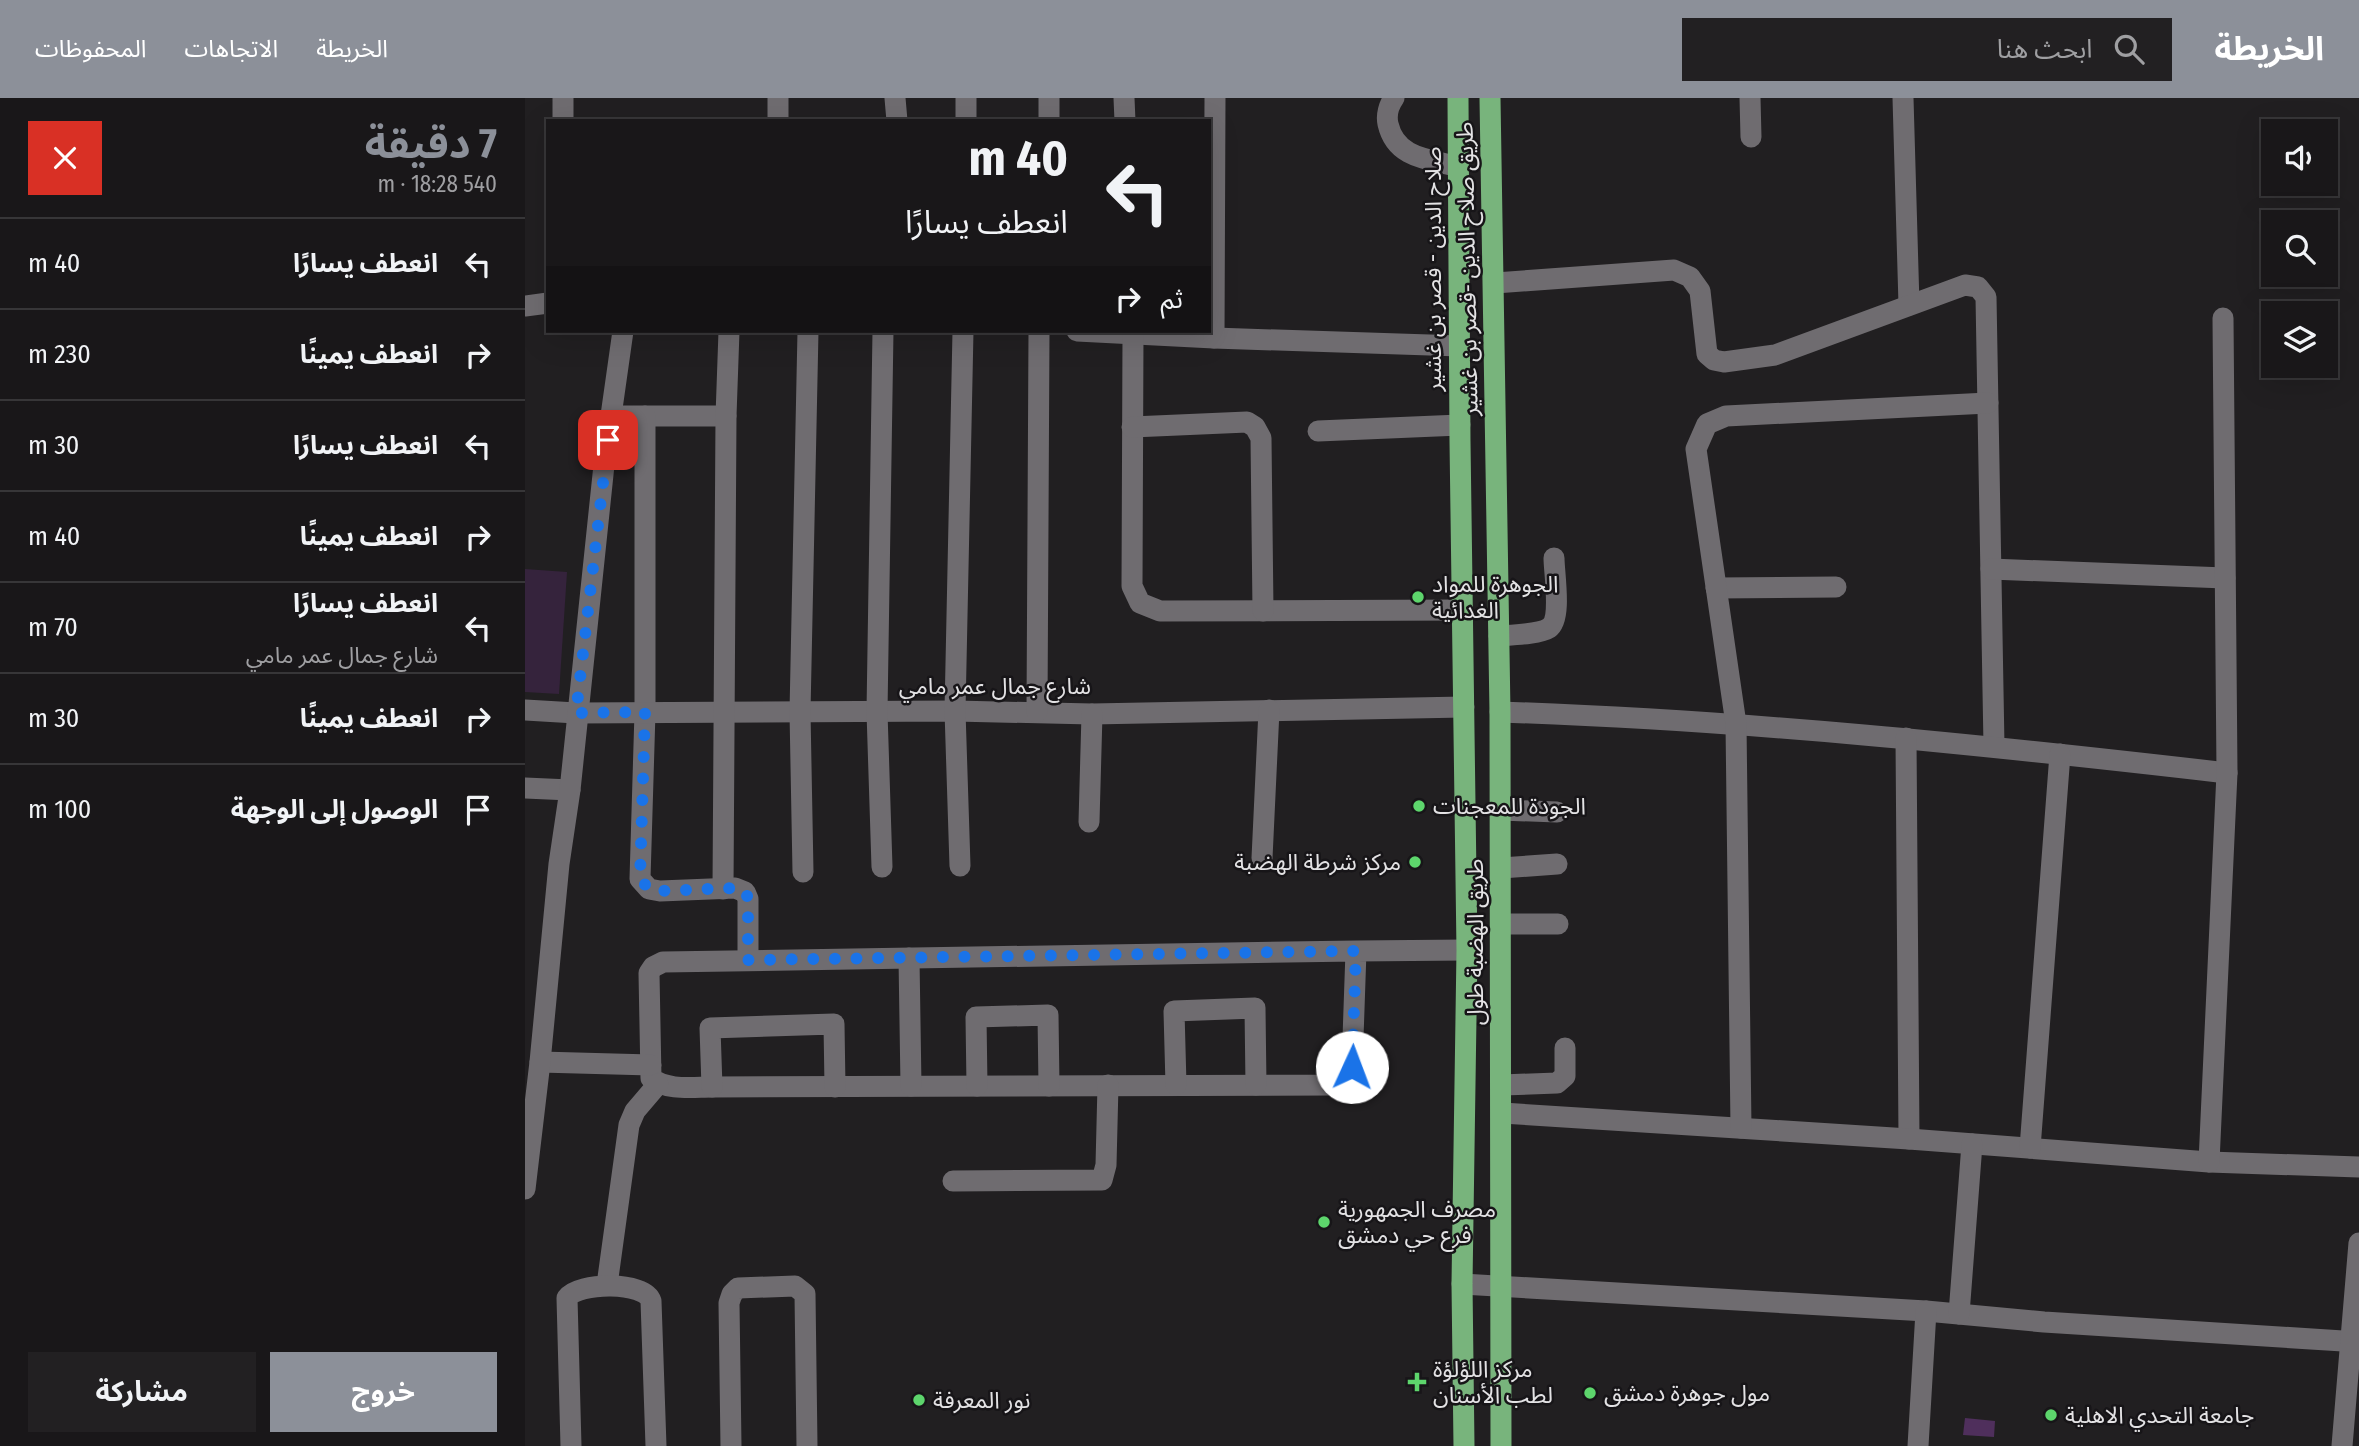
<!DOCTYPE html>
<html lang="ar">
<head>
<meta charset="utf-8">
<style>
	body { margin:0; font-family:"Fira Sans Condensed","Noto Sans Arabic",sans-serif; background:#222022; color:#f1f3f6; direction:rtl; height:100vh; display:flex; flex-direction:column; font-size:26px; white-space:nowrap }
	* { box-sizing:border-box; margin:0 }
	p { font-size:23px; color:#9f9fa2 }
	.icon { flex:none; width:38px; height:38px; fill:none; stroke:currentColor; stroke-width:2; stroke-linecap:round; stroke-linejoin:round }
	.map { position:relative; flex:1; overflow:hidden; direction:ltr }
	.side { display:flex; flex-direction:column; background:#191719; width:525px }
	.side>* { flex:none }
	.top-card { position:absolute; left:21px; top:21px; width:665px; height:214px; border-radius:0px; box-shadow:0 7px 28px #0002,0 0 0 2px #373638; direction:rtl; background:#191719; color:#f1f3f6; overflow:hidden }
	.controls { position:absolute; left:1736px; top:21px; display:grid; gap:14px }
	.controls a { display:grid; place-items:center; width:77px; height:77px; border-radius:0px; background:#191719; box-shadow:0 7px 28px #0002,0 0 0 2px #373638; font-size:35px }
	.pin { position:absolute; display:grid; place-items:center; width:60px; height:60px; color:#fff; margin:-30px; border-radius:14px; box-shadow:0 4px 10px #0006 }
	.me { position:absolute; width:77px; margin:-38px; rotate:2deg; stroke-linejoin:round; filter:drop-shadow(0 0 5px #0008) }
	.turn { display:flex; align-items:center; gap:24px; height:147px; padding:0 28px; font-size:32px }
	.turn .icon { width:91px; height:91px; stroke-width:2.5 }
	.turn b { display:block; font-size:49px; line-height:60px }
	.then { display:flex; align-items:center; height:66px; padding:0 28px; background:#0003; gap:14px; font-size:26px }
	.round { display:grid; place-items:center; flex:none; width:74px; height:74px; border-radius:0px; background:#222022 }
	.overview { display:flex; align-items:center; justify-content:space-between; height:119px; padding:0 28px }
	h1 { font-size:42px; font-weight:700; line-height:52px; color:#8c9099 }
	.button { display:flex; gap:14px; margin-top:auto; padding:14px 28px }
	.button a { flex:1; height:80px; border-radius:0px; background:#8c9099; color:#fff; font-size:28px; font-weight:700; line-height:80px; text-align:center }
	.button a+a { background:#222022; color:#f1f3f6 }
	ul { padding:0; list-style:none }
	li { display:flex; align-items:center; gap:21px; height:91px; padding:0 28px; border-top:2px solid #373638 }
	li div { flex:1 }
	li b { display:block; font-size:26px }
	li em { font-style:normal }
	header { display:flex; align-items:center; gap:42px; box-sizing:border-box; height:98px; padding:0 35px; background:#8c9099; color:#fff }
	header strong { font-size:33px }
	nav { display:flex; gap:38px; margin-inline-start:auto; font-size:24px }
	.search { width:490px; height:63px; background:#222022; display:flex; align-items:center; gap:18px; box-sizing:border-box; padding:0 24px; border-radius:0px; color:#9f9fa2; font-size:26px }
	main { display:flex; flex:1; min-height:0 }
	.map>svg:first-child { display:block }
</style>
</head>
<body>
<header>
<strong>الخريطة</strong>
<div class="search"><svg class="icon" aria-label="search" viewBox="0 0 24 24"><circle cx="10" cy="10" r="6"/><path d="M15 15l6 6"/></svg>ابحث هنا</div>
<nav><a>الخريطة</a><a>الاتجاهات</a><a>المحفوظات</a></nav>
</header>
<main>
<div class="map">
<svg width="1834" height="1348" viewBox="0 0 1834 1348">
	<rect width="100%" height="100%" fill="#211f21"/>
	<path fill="#35233c" d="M0 471 42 474 34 596 0 594Z"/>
	<path fill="#4f2f5c" d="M1440 1320 1470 1323 1469 1339 1438 1337Z"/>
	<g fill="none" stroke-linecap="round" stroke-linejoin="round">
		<g stroke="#6f6c70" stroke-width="21">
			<path d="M38 0V23"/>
			<path d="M253 0V23"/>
			<path d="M370 0 372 23"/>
			<path d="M524 0V23"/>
			<path d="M599 0 600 23"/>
			<path d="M869 0C864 7 861 17 863 26 871 61 904 61 934 69"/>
			<path d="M1225 0 1226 39"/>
			<path d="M1378 0 1384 207"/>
			<path d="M441 23V0"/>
			<path d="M970 185 1149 172 1165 179 1175 193 1182 256 1189 262 1199 264 1250 257 1440 187 1453 189 1461 199 1469 648"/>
			<path d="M0 208 23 205"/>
			<path d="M552 233 689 240 935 248"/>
			<path d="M608 236 607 488 615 505 635 513 938 512"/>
			<path d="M689 240 690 0"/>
			<path d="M86 318H201"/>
			<path d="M120 318V614L115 781 124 791 135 793 210 790 220 794 223 801V862"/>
			<path d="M607 329 722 324 730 329 736 340 738 513"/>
			<path d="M793 333 935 327"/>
			<path d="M1466 471 1700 480"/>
			<path d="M1191 490 1311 489"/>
			<path d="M974 538C986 537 1015 536 1024 530 1037 521 1029 475 1029 460"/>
			<path d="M0 612 51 615 430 613 567 616 939 609"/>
			<path d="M512 614 514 233"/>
			<path d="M975 614C1218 622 1460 647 1702 675"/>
			<path d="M1381 640 1384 1041"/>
			<path d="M0 690 45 692"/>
			<path d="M975 712 1032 714"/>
			<path d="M564 724 567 616"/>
			<path d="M737 760 744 612"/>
			<path d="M435 768 430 613 438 233"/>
			<path d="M357 769 352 614 358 233"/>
			<path d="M976 770 1032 766"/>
			<path d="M278 774 275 614 283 233"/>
			<path d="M198 791 201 318 204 233"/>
			<path d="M976 826H1033"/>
			<path d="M831 853 827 969 821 981 809 987 187 989C168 989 142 993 126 980L124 875 128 869 138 864 831 853 942 852"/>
			<path d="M384 860 386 988"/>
			<path d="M15 964 126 967"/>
			<path d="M651 987 649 913 730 910 731 987"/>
			<path d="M977 987 1032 985 1040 978V950"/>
			<path d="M452 988 451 919 523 917 524 988"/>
			<path d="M187 989 185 930 309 926 310 989"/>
			<path d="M977 1015 1384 1041 1684 1064 1834 1069"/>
			<path d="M1216 1030 1211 626 1171 351 1182 326 1201 318 1463 305"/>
			<path d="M1505 1050 1535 656"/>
			<path d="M1684 1064 1702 675 1698 220"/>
			<path d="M428 1083 577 1082 581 1067 583 987"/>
			<path d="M0 1091 15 964 34 766 45 692 79 367 98 233"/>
			<path d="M937 1186 1401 1213 1519 1224 1834 1244"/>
			<path d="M82 1187 104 1027 110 1013 133 986"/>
			<path d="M1434 1216 1447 1046"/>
			<path d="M46 1348 42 1200C53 1184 120 1183 126 1203L131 1348"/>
			<path d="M206 1348 204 1205 207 1196 213 1190 270 1188 280 1196 282 1348"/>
			<path d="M1393 1348 1401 1213"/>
			<path d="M1817 1348 1834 1145"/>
		</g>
		<g stroke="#78b47c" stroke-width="21">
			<path d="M933 0 935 343 942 852 937 1186 939 1348"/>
			<path d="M965 0 975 614 976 1348"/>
		</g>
	</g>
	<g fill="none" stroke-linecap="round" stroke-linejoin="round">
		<path stroke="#1a73e8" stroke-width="12" stroke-dasharray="0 21.6" d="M83 342 51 615 120 614 115 781 124 791 135 793 210 790 220 793 223 800V862L831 853 827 969"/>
	</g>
	<g fill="#5dd56c" stroke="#171518" stroke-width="2.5">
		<circle cx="893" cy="499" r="7"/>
		<circle cx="894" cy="708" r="7"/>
		<circle cx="890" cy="764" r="7"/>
		<circle cx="799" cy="1124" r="7"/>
		<path d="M888.5 1273.5h7v7h7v7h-7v7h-7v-7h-7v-7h7z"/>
		<circle cx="1065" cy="1295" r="7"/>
		<circle cx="394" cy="1302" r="7"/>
		<circle cx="1526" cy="1317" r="7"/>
	</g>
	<g text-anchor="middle" stroke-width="5" stroke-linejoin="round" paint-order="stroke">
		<g font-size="23" fill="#e3e2e4" stroke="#171518">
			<text transform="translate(908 171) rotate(-90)" y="8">صلاح الدين - قصر بن غشير</text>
			<text transform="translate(942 171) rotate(-91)" y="8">طريق صلاح الدين -قصر بن غشير</text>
			<text x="470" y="596">شارع جمال عمر مامي</text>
			<text transform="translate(950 844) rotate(-90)" y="8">طريق الهضبة طول</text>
		</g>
		<g font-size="23" fill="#e3e2e4" stroke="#171518" text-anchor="start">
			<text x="907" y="494">الجوهرة للمواد<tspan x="907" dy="26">الغدائية</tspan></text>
			<text x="908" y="716">الجودة للمعجنات</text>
			<text x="876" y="772" text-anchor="end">مركز شرطة الهضبة</text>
			<text x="813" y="1119">مصرف الجمهورية<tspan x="813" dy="26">فرع حي دمشق</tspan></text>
			<text x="908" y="1279">مركز اللؤلؤة<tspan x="908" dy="26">لطب الأسنان</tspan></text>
			<text x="1079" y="1303">مول جوهرة دمشق</text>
			<text x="408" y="1310">نور المعرفة</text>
			<text x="1540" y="1325">جامعة التحدي الاهلية</text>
		</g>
	</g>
</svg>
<div class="controls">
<a><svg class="icon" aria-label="sound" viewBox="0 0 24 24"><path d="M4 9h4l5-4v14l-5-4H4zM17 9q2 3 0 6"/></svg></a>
<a><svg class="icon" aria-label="search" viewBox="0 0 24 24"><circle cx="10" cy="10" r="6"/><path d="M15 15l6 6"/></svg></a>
<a><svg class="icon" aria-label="layers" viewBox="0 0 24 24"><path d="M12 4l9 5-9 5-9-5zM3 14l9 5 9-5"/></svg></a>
</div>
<div class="pin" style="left:83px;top:342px;background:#d93025"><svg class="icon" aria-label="arrive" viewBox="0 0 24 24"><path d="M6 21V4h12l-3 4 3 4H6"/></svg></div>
<svg class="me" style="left:827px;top:969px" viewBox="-20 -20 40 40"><circle r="19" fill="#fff"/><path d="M0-13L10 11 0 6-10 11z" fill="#1a73e8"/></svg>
<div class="top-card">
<div class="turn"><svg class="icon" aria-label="left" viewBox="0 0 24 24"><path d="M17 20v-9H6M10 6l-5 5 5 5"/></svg><div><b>40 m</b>انعطف يسارًا</div></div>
<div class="then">ثم<svg class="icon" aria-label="right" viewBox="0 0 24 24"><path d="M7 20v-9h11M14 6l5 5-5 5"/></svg></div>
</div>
</div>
<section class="side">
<div class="overview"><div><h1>7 دقيقة</h1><p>540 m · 18:28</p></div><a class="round" style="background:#d93025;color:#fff"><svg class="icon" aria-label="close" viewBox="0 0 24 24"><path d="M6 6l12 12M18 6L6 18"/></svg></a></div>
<ul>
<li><svg class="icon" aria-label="left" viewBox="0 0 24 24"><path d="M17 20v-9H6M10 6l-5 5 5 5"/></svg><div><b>انعطف يسارًا</b></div><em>40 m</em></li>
<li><svg class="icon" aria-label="right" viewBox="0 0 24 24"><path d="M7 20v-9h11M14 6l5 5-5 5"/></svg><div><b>انعطف يمينًا</b></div><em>230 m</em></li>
<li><svg class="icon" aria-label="left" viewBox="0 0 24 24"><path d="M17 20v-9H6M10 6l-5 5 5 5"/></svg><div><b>انعطف يسارًا</b></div><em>30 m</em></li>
<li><svg class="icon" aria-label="right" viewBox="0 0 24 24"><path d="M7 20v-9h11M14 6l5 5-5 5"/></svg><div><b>انعطف يمينًا</b></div><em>40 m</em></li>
<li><svg class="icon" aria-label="left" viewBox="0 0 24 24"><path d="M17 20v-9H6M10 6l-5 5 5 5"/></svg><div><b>انعطف يسارًا</b><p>شارع جمال عمر مامي</p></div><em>70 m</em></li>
<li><svg class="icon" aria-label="right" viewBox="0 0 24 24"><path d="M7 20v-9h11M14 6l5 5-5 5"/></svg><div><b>انعطف يمينًا</b></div><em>30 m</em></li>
<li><svg class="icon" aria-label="arrive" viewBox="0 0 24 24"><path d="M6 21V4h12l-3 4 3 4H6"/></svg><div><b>الوصول إلى الوجهة</b></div><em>100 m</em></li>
</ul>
<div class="button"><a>خروج</a><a>مشاركة</a></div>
</section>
</main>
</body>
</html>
